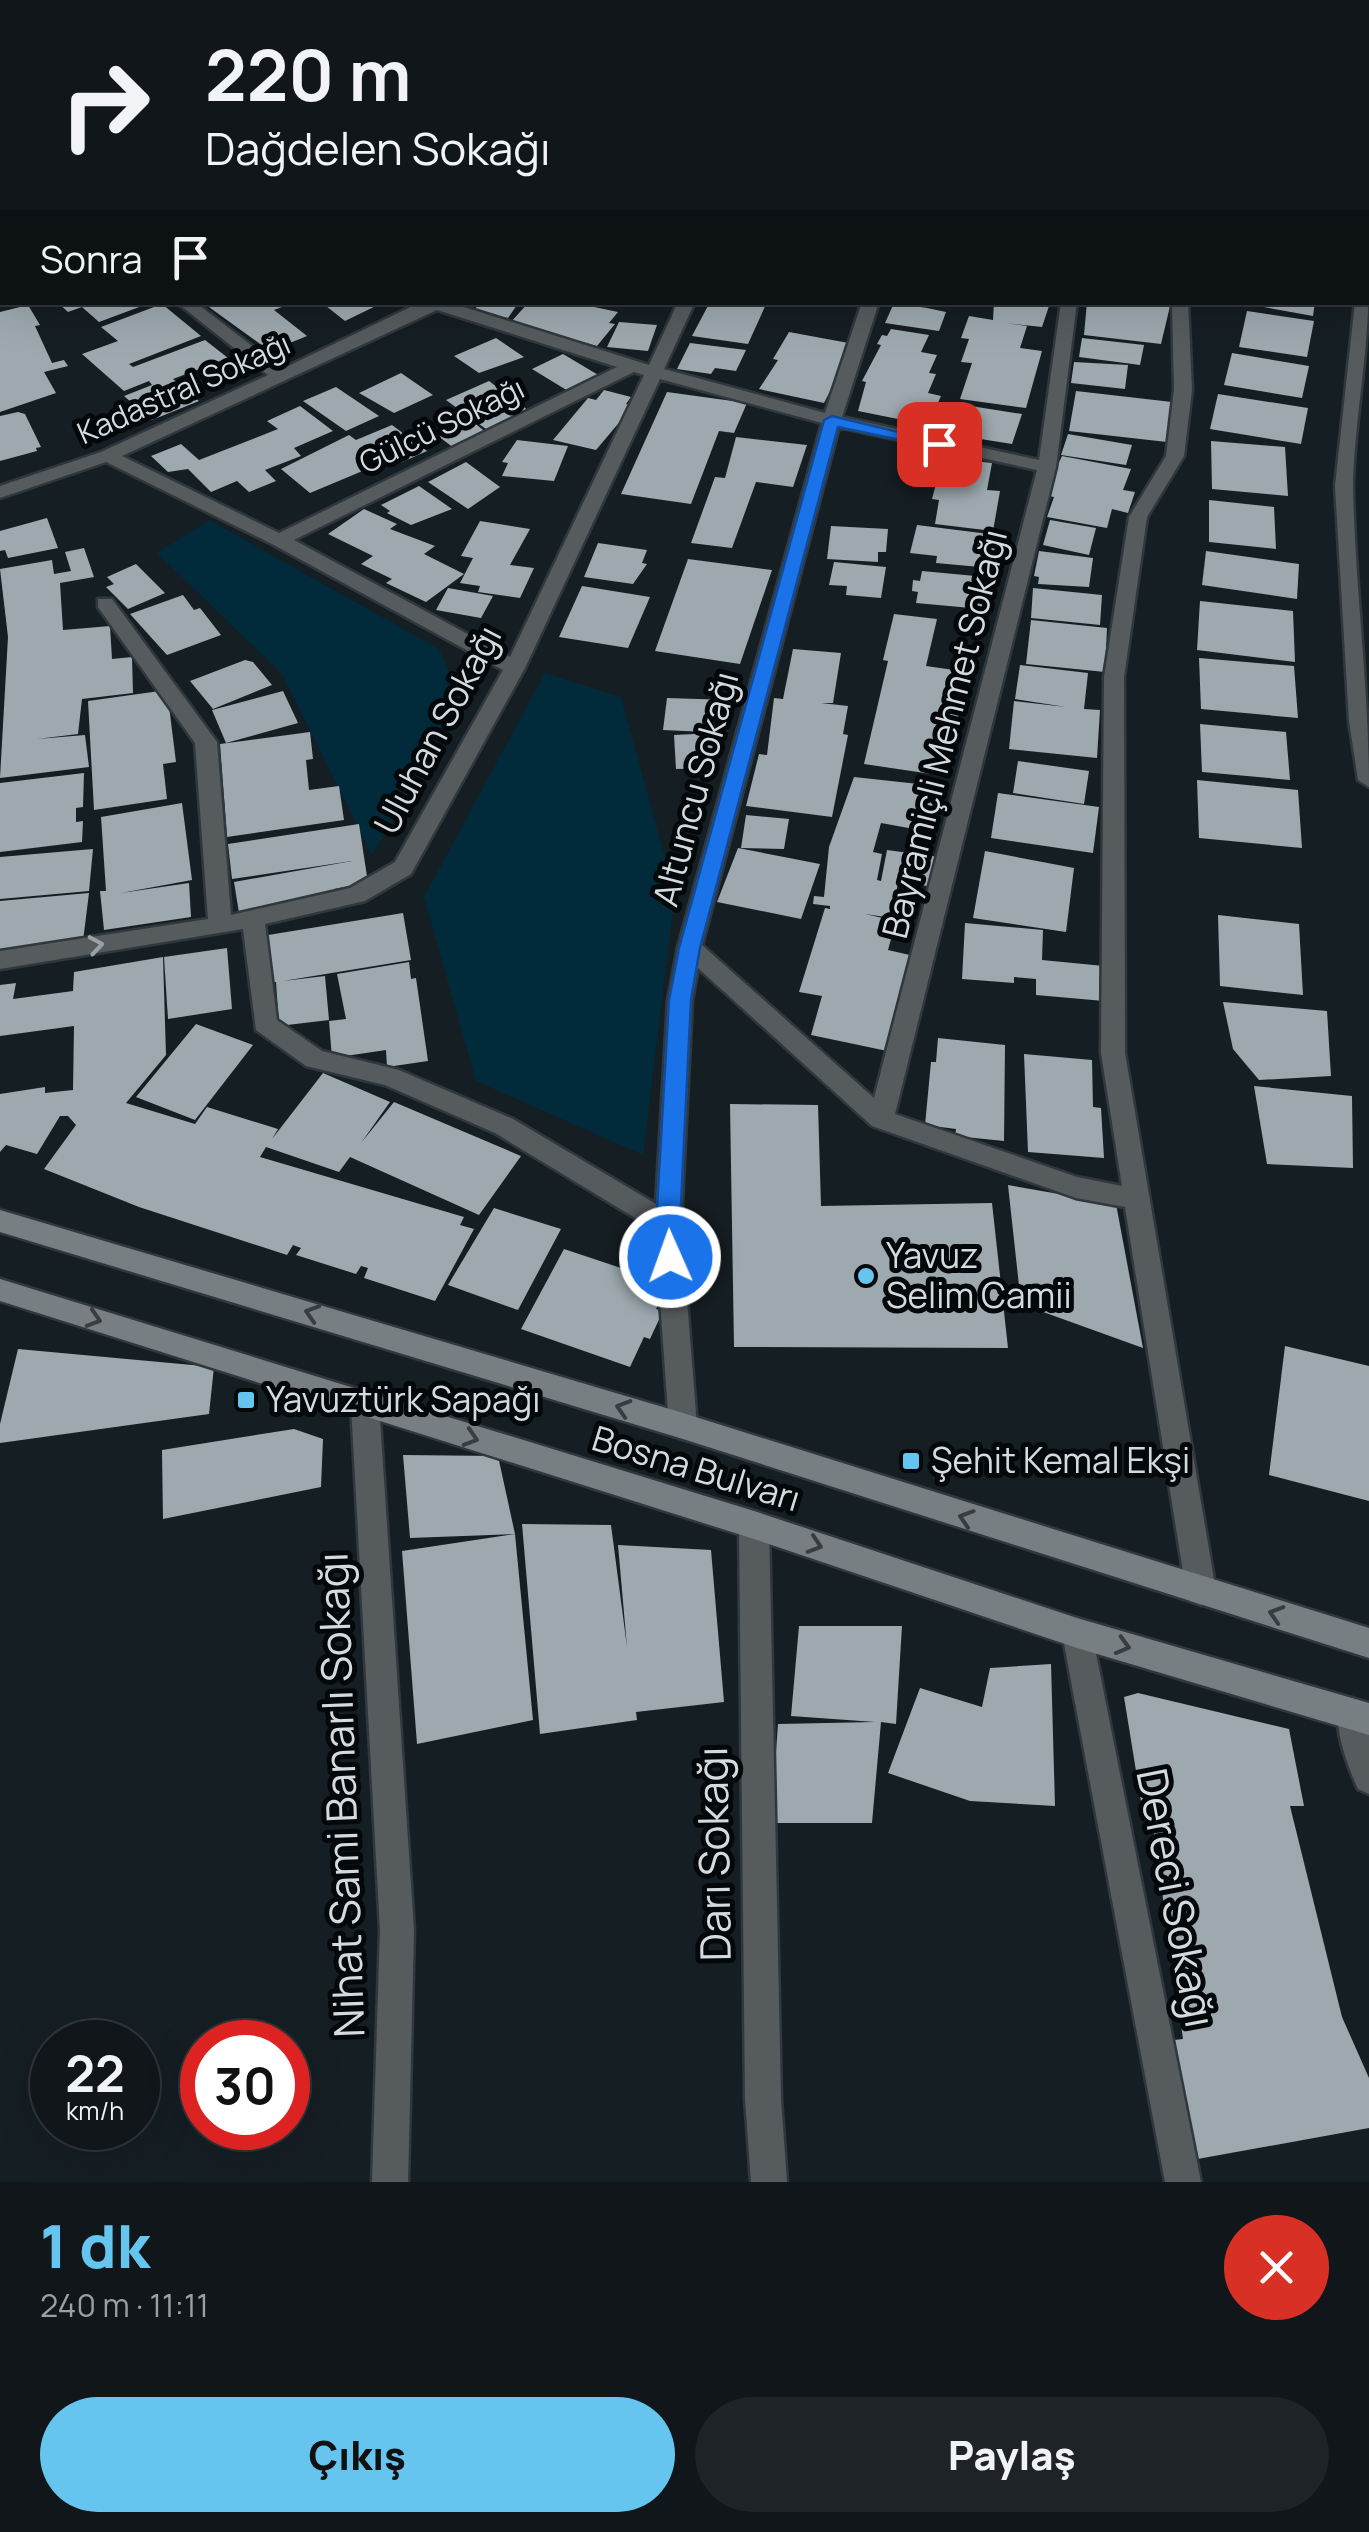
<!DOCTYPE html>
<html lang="tr">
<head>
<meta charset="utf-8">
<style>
	body { margin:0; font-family:Manrope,sans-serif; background:#1e2327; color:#f1f3f6; height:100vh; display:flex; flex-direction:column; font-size:38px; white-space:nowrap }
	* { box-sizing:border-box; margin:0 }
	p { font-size:32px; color:#9c9fa2 }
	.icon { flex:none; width:55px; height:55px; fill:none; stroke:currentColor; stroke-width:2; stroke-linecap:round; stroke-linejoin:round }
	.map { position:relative; height:2182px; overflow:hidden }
	.sheet { display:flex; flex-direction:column; background:#10161a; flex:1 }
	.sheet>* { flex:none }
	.hud { position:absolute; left:0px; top:0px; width:1370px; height:305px; box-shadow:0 10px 40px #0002,0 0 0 2px #303539; background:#10161a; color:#f1f3f6; overflow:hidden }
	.speed { position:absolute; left:30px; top:2020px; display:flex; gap:20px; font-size:50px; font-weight:700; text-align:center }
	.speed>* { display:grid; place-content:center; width:130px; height:130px; border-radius:50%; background:#10161a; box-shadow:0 10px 40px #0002,0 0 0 2px #303539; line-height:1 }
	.speed small { font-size:25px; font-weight:400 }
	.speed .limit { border:15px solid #d22; background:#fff; color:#111 }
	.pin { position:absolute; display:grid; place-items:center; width:85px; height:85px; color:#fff; margin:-42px; border-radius:20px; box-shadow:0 5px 15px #0006 }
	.me { position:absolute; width:110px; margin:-55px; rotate:358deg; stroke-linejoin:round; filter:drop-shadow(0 0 8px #0008) }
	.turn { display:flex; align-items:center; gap:35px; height:210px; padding:0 40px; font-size:45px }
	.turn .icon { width:130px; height:130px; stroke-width:2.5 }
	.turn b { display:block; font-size:70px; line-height:85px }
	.then { display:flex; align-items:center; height:95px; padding:0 40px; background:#0003; gap:20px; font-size:38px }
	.round { display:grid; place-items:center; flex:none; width:105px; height:105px; border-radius:52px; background:#1e2327 }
	.summary { display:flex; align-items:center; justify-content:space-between; height:170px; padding:0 40px }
	h1 { font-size:60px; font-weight:800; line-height:75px; color:#65c5ee }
	.primary-button { display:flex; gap:20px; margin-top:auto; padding:20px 40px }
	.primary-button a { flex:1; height:115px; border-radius:60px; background:#65c5ee; color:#111; font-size:40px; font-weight:800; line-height:115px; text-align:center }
	.primary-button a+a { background:#1e2327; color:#f1f3f6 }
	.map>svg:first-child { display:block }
</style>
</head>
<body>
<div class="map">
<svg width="1369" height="2182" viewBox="0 0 1369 2182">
	<rect width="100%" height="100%" fill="#151e23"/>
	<g fill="#012b3b">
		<path d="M209 520 439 649 462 702 372 855 282 674 157 553Z"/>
		<path d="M545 673 621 697 675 894 643 1155 476 1081 424 897Z"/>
	</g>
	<g fill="#9da9af">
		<path d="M57 302H150V303L99 322 82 307 68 312Z"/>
		<path d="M202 302H283L287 305 274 310 307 336 270 351Z"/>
		<path d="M321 302H382V303L345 321Z"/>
		<path d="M480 302H519L508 318 473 312Z"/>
		<path d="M529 302 580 304 618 312 609 323 615 324 597 346 510 323Z"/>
		<path d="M710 302H767L748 344 692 336Z"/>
		<path d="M994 302 1049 306 1042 327 1005 323 1027 326 1020 348 1042 351 1026 408 960 399 972 363 961 362 969 339 961 338 969 316 993 320Z"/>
		<path d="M1087 302H1171L1161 344 1084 335Z"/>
		<path d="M1236 302H1315L1313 316Z"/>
		<path d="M894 303 927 308 946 312 939 331 885 323Z"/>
		<path d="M162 304 201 336 129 364 133 367 205 340 228 358 173 379 199 401 152 420 124 396 152 385 149 381 124 391 82 354 118 341 101 327Z"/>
		<path d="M28 305 40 325 35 326 52 363 64 360 68 366 44 372 56 393 0 412V312Z"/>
		<path d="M1247 311 1314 321 1307 357 1239 347Z"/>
		<path d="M619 322 657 325 648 351 607 347Z"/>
		<path d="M891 329 929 335 921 352 937 355 929 373 936 374 928 393 941 396 928 425 858 411 866 382 862 381 881 345 877 344 882 335 887 336Z"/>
		<path d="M789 332 854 344 824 403 759 389 778 360 773 359Z"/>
		<path d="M496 338 524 357 479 373 454 356Z"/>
		<path d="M1082 338 1144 345 1140 365 1079 357Z"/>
		<path d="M690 343 746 350 736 371 715 368 711 374 677 369Z"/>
		<path d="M1232 353 1309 366 1302 398 1224 385Z"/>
		<path d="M563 354 605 379 573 394 532 369Z"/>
		<path d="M1074 362 1128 365 1125 389 1071 383Z"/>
		<path d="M401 373 433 395 394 413 359 393Z"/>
		<path d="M489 381 529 411 486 429 446 400Z"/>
		<path d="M336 387 379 416 346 431 303 401Z"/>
		<path d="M604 390 631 397 626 404 633 406 596 450 553 440 588 398 596 400Z"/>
		<path d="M1076 391 1172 402 1167 442 1069 431Z"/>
		<path d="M667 392 747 403 734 433 719 431 691 504 621 494Z"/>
		<path d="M1218 394 1308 408 1301 444 1210 429Z"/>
		<path d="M958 404 1022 414 1012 444 949 434 954 420 947 419Z"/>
		<path d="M300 406 333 431 294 448 301 456 265 470 276 481 249 492 237 481 211 492 188 469 168 472 151 456 181 444 199 460 278 429 267 421Z"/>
		<path d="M18 412 25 414 41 447 36 448 37 451 0 461V416Z"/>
		<path d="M472 421 488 434 454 448 438 436Z"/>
		<path d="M392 425 427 451 391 467 384 462 310 493 281 469 349 435 356 440Z"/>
		<path d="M1068 434 1132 445 1126 465 1061 455Z"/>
		<path d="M736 437 807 445 793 487 756 482 732 548 691 543 715 477 725 478Z"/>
		<path d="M517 440 568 446 554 481 502 476 508 463 502 462Z"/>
		<path d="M1211 441 1285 447 1288 496 1212 489Z"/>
		<path d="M931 456 992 463 987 490 1000 491 993 531 935 524 939 500 932 499 936 484 925 483Z"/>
		<path d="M1062 456 1131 469 1123 490 1135 492 1128 513 1112 509 1107 528 1047 517 1054 497 1044 495Z"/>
		<path d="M466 462 500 487 468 509 428 482Z"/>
		<path d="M419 486 452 509 411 525 387 513 390 511 381 505Z"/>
		<path d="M1209 500 1274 507 1276 549 1209 542Z"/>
		<path d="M364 509 397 524 390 529 435 546 424 554 464 574 426 602 386 583 392 579 361 564 373 556 328 534Z"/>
		<path d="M47 518 58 548 8 558 5 550 0 551V531Z"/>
		<path d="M1050 520 1096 528 1089 555 1043 545Z"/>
		<path d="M480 521 530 529 510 565 534 568 520 598 478 592 480 586 460 583 473 558 461 556Z"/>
		<path d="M917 525 997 535 991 568 936 563 937 556 910 553Z"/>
		<path d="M831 526 888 529 886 552H878V562L827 559Z"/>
		<path d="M598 543 647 550 642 563 647 564 633 584 584 577Z"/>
		<path d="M84 548 94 577 60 583 63 630 110 626 112 659 132 657 133 693 82 699 78 734 37 739 85 735 89 767 0 778 8 637 0 569 52 560 54 574 71 571 65 552Z"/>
		<path d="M1039 551 1093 558 1089 587 1038 584 1039 577 1034 576Z"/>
		<path d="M1206 551 1299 564 1297 599 1202 585Z"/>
		<path d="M688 559 772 570 740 664 655 651Z"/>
		<path d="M834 562 886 567 881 598 846 595 847 586 829 585Z"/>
		<path d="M136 564 165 593 128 609 106 587 114 584 107 577Z"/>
		<path d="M922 571 986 577 982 609 916 603 918 592 912 591 913 580 920 581Z"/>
		<path d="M582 586 650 597 628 648 559 637Z"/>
		<path d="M448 588 493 596 481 618 436 610Z"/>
		<path d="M1033 588 1102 595 1100 625 1031 618Z"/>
		<path d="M183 595 194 610 200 608 221 635 167 655 130 614Z"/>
		<path d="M1200 601 1293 611 1295 662 1197 650Z"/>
		<path d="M894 614 937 619 926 666 968 672 945 776 864 764 888 661 883 660Z"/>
		<path d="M1031 620 1107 628 1105 672 1026 664Z"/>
		<path d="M793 649 841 653 833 703H821L848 706 843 734 848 735 832 817 746 806 759 754 767 755 774 698 783 699Z"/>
		<path d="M1199 658 1294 666 1298 718 1201 709Z"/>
		<path d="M245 660 253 662 272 685 213 709 190 681Z"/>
		<path d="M1020 665 1088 673 1084 709 1100 710 1097 758 1009 749 1014 701 1066 707 1015 699Z"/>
		<path d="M167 690 176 762 163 764 167 799 94 810 88 701Z"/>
		<path d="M283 691 298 723 226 743 212 710Z"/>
		<path d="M667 698 729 700 727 733 663 730Z"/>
		<path d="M1200 724 1286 732 1290 780 1202 772Z"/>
		<path d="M310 732 313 759 306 760 309 790 339 786 344 820 227 837 220 744Z"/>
		<path d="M714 733 717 768 676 769 674 735Z"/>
		<path d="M1018 761 1089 771 1084 804 1013 793Z"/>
		<path d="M84 773 83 807 76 808V822L83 821 82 842 0 852V783Z"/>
		<path d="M854 777 946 787 936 833 881 823 873 852 882 854 877 880 881 881 887 850 939 857 935 887 898 882 892 918 865 914 896 921 888 950 914 956 892 1052 811 1035 822 996 799 992 825 908 830 909V906L813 904 814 896 824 897 829 847Z"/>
		<path d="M1197 780 1298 790 1302 848 1199 838Z"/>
		<path d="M998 793 1099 807 1093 853 991 838Z"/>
		<path d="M182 803 192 880 121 893 189 883 191 917 104 930 100 891H106L101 817Z"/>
		<path d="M746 815 789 819 784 849 741 848Z"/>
		<path d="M359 824 368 883 334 889 335 896 239 913 234 882 352 861 232 879 228 844Z"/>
		<path d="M738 848 820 864 801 919 717 902Z"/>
		<path d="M93 849 89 891 0 899V857Z"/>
		<path d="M985 851 1074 868 1066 932 973 918Z"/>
		<path d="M89 893 83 941 0 949V901Z"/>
		<path d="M403 913 411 960 283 981 325 976 329 1020 279 1026 276 982 267 983 262 936Z"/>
		<path d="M1218 915 1299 924 1303 995 1220 986Z"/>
		<path d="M965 923 1043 930 1042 960 1104 966V1001L1036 995V979L1014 977V983L962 979Z"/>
		<path d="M227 948 232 1009 168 1019 164 957Z"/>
		<path d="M163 957 166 1055 126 1103 195 1124 207 1107 278 1129 272 1139 323 1073 390 1102 361 1143 394 1102 521 1156 479 1215 350 1157 339 1172 266 1147 260 1157 464 1217 460 1225 474 1229 435 1301 364 1278 368 1268 361 1266 356 1274 296 1255 301 1248 293 1245 287 1255 139 1207 44 1169 76 1125 68 1116H60L37 1154 6 1145 0 1152V1094L45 1087V1093L73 1090 74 1026 0 1036V985L16 983 13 999 73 991 74 972Z"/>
		<path d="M409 962 411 979 416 978 428 1061 387 1067 386 1050 332 1058 329 1021 346 1019 337 974Z"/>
		<path d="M1223 1002 1327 1011 1331 1076 1259 1080 1233 1049Z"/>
		<path d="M196 1024 253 1045 195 1120 136 1097Z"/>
		<path d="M938 1038 1005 1045 1004 1141 955 1136 956 1129 925 1125 931 1062H936Z"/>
		<path d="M1024 1054 1092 1060 1093 1107 1101 1108 1104 1158 1028 1152Z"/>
		<path d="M1254 1086 1352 1096 1353 1168 1267 1164Z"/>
		<path d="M730 1104 818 1105 821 1206 992 1203 1008 1348 734 1347Z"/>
		<path d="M1008 1185 1116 1204 1143 1348 1021 1304Z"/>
		<path d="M494 1208 561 1229 518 1310 448 1285Z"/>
		<path d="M564 1249 669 1284 656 1309 663 1311 650 1339 644 1337 630 1367 521 1329Z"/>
		<path d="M1285 1346 1369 1366V1501L1269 1475Z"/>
		<path d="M18 1349 214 1367 209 1414 0 1443V1424Z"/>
		<path d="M294 1429 323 1439 321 1487 163 1519 162 1450Z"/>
		<path d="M403 1455 498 1456 515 1534 533 1720 417 1744 402 1551 515 1534 410 1538Z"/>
		<path d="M522 1524 611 1525 627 1647 618 1545 711 1550 724 1702 636 1712 637 1720 540 1734Z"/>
		<path d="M799 1626H902L896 1724 881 1722 872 1823H771L778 1724 875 1722 791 1716Z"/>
		<path d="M1051 1664 1055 1806 970 1801 888 1773 920 1688 982 1707 990 1668Z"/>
		<path d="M1138 1693 1289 1729 1304 1806H1290L1342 2017 1369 2078V2128L1192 2160 1174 2040 1183 2039 1151 1814H1143L1124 1697Z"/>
	</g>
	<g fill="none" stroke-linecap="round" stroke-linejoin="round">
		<g stroke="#30383d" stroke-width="5">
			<g id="minor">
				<path d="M10 0H26L28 2H12Z"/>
				<path d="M122 0H138L140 2H124Z"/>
				<path d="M386 0H402L404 2H388Z"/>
				<path d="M1118 0H1133L1135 2H1120Z"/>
				<path d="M0 154 2 155V166L0 165Z"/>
				<path d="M2 206V216L0 217V207Z"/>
				<path d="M176 302H195L282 369 421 302H448L649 365 678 302H695L664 369 825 413 862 302H879L842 417 1039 460 1061 302H1077L1056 467 895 1114 1077 1177 1122 1186 1101 1053 1104 677 1129 517 1166 456 1174 390 1172 302H1188L1192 390 1184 456 1147 517 1124 677 1125 1053 1216 1591 1212 1601 1201 1605 1190 1601 1186 1591 1125 1207 1076 1198 872 1126 698 968 692 1000 681 1224 697 1426 693 1435 683 1439 673 1435 669 1426 655 1230 495 1133 385 1085 306 1066 256 1030 243 929 0 969V951L208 919 195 743 98 607V599H112L217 742 231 915 350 888 395 862 503 670 272 544 106 462 0 498V486L101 452 268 375ZM437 310 617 367 279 533 122 456ZM634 372 644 375 510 657 294 540ZM660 379 822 423 678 947 668 1000 656 1204 513 1119 399 1070 322 1051 277 1020 265 924 365 901 411 874 525 668ZM839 427 1037 470 874 1098 702 945Z"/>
				<path d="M365 1393 375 1396 379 1405 414 1930 408 2182H372L380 1930 351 1405 355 1396Z"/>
				<path d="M754 1511 764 1515 769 1525 781 2099 787 2182H751L745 2099 739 1525 744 1515Z"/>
				<path d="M1077 1618 1088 1623 1092 1633 1201 2182H1165L1062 1633 1066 1623Z"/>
				<path d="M1352 1698 1363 1702 1369 1718V1794L1358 1789C1348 1767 1331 1724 1341 1702Z"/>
			</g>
		</g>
		<g stroke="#30383d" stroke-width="5">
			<path id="tertiary" d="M1368 298C1369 346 1353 434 1353 488 1355 588 1369 687 1369 787L1358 780 1349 721 1335 486 1355 302H1368Z"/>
		</g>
		<g stroke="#30383d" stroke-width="5">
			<g id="secondary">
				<path d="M0 1210 683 1413 1369 1628V1658L683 1439 0 1232Z"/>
				<path d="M0 1279 754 1511 1077 1618 1369 1703V1735L1077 1648 754 1539 0 1301Z"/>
			</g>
		</g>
		<use href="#minor" fill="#565b5e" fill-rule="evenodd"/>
		<use href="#tertiary" fill="#565b5e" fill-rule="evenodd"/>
		<use href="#secondary" fill="#777f83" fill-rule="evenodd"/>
	</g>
	<defs><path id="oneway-chevron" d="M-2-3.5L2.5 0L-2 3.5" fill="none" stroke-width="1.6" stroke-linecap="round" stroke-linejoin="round" transform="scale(2.5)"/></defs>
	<use stroke="#9ba1a4" href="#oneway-chevron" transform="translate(96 945) rotate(-9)"/>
	<g stroke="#383e40">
		<use href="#oneway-chevron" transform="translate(312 1313) rotate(-163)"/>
		<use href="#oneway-chevron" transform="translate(94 1319) rotate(17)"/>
		<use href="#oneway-chevron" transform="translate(623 1408) rotate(-163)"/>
		<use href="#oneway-chevron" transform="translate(471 1438) rotate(17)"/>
		<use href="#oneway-chevron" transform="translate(966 1518) rotate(-162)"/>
		<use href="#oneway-chevron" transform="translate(815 1545) rotate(18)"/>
		<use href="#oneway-chevron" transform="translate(1276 1614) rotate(-163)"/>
		<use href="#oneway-chevron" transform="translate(1123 1646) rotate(16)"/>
	</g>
	<path fill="#1a73e8" stroke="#114b97" stroke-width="2.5" d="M832 416 948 444 939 448 838 427 700 948 691 1000 680 1224 683 1257 679 1264H662L656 1224 669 1000 679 948 824 420Z"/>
	<g fill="#65c5ee" stroke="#05080a" stroke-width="4">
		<circle cx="866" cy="1276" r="10"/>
		<rect x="236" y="1390" width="20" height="20" rx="5"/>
		<rect x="901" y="1451" width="20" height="20" rx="5"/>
	</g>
	<g text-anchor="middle" stroke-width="10" stroke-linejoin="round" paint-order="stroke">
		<g font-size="30" fill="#d4dbde" stroke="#05080a">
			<text transform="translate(184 389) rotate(-24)" y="10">Kadastral Sokağı</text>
			<text transform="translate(442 426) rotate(-26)" y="10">Gülcü Sokağı</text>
		</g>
		<g font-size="35" fill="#d4dbde" stroke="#05080a">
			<text transform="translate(438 730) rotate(-62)" y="12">Uluhan Sokağı</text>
			<text transform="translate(945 734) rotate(-76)" y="12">Bayramiçli Mehmet Sokağı</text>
			<text transform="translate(696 789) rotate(-75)" y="12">Altuncu Sokağı</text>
			<text transform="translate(696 1469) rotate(17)" y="12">Bosna Bulvarı</text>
		</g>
		<g font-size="35" fill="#d4dbde" stroke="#05080a" text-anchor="start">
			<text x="886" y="1268">Yavuz<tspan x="886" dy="40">Selim Camii</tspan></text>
			<text x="266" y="1412">Yavuztürk Sapağı</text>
			<text x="931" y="1473">Şehit Kemal Ekşi</text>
		</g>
		<g font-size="42" fill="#d4dbde" stroke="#05080a">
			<text transform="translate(341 1795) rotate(-92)" y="15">Nihat Sami Banarlı Sokağı</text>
			<text transform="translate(714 1854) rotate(-91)" y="15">Darı Sokağı</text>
			<text transform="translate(1176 1898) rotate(79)" y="15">Dereci Sokağı</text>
		</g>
	</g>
</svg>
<div class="speed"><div>22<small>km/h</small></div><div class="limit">30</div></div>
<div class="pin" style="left:939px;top:444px;background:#d93025"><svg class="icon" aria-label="arrive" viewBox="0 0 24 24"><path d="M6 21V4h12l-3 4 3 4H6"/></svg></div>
<svg class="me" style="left:670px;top:1257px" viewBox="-20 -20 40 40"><circle r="17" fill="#1a73e8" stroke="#fff" stroke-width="3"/><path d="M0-11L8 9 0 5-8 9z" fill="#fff"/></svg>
<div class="hud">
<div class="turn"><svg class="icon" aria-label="right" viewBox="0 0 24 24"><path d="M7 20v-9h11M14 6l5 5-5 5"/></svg><div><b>220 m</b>Dağdelen Sokağı</div></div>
<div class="then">Sonra<svg class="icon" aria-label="arrive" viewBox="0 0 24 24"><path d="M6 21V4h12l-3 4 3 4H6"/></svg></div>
</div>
</div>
<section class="sheet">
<div class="summary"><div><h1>1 dk</h1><p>240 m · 11:11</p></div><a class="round" style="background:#d93025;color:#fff"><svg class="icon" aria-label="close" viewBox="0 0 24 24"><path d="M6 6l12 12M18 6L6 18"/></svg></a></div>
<div class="primary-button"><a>Çıkış</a><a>Paylaş</a></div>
</section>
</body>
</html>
